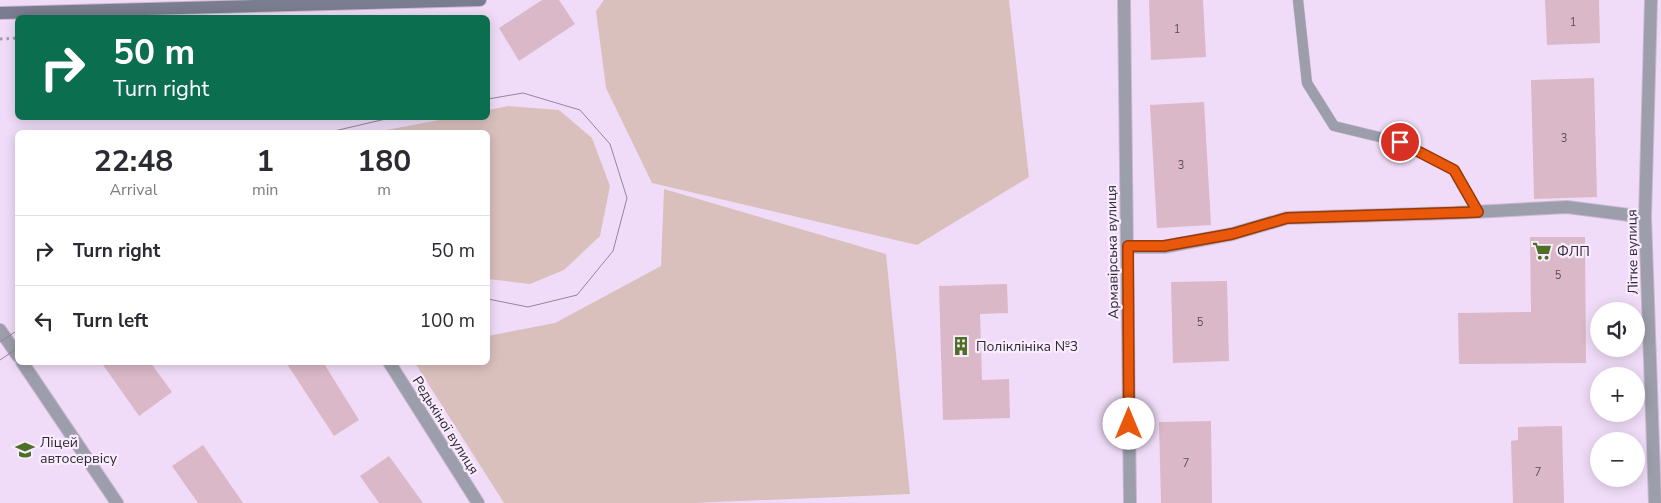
<!DOCTYPE html>
<html lang="en">
<head>
<meta charset="utf-8">
<style>
	body { margin:0; font-family:"Nunito Sans",sans-serif; background:#f7f7f7; color:#2b2b33; height:100vh; display:flex; flex-direction:column; font-size:19px; white-space:nowrap }
	* { box-sizing:border-box; margin:0 }
	p { font-size:16px; color:#7c7c81 }
	.icon { flex:none; width:28px; height:28px; fill:none; stroke:currentColor; stroke-width:2; stroke-linecap:round; stroke-linejoin:round }
	.map { position:relative; flex:1; overflow:hidden }
	.panel { position:absolute; left:15px; top:130px; width:475px; height:235px; display:flex; flex-direction:column; background:#fff; border-radius:8px; box-shadow:0 2px 12px #0003 }
	.panel>* { flex:none }
	.top-card { position:absolute; left:15px; top:15px; width:475px; height:105px; border-radius:8px; box-shadow:0 2px 12px #0003; background:#0b6e4f; color:#fff; overflow:hidden }
	.tools { position:absolute; left:1590px; top:302px; display:grid; gap:10px }
	.tools a { display:grid; place-items:center; width:55px; height:55px; border-radius:50%; background:#fff; box-shadow:0 2px 12px #0003; font-size:25px }
	.pin { position:absolute; display:grid; place-items:center; width:42px; height:42px; color:#fff; margin:-21px; border:2px solid #fff; border-radius:50%; box-shadow:0 1px 5px #0007 }
	.me { position:absolute; width:55px; margin:-28px; rotate:0deg; stroke-linejoin:round; filter:drop-shadow(0 0 4px #0008) }
	.turn { display:flex; align-items:center; gap:18px; height:105px; padding:0 15px; font-size:22px }
	.turn .icon { width:65px; height:65px; stroke-width:2.5 }
	.turn b { display:block; font-size:35px; line-height:42px }
	.eta { display:flex; justify-content:space-evenly; align-items:center; height:85px; text-align:center }
	.eta b { font-size:30px; font-weight:700; line-height:35px }
	ul { padding:0; list-style:none }
	li { display:flex; align-items:center; gap:15px; height:70px; padding:0 15px; border-top:1px solid #e1e1e2 }
	li div { flex:1 }
	li b { display:block; font-size:19px }
	li em { font-style:normal }
	.map>svg:first-child { display:block }
</style>
</head>
<body>
<div class="map">
<svg width="1661" height="503" viewBox="0 0 1661 503">
	<rect width="100%" height="100%" fill="#f0dcf8"/>
	<g fill="#dac0bd">
		<path d="M604 0H1009L1029 177 917 245 652 183 606 88 596 11Z"/>
		<path d="M508 106 559 110 592 138 610 186 600 236 564 270 530 284 488 279V132H376L450 118H488V110Z"/>
		<path d="M664 189 886 254 910 494 694 503H504L415 363 488 362V336L555 323 661 266Z"/>
	</g>
	<g fill="#dab8c7">
		<path d="M542 0H559L575 24 519 61 499 28Z"/>
		<path d="M1149 0H1203L1206 57 1151 60Z"/>
		<path d="M1545 0H1599L1600 43 1547 45Z"/>
		<path d="M1594 78 1597 197 1534 199 1531 80Z"/>
		<path d="M1204 102 1211 225 1157 228 1150 105Z"/>
		<path d="M1530 237H1585L1586 363 1459 364 1458 313 1531 312Z"/>
		<path d="M1227 281 1229 361 1173 363 1171 282Z"/>
		<path d="M1007 284 1008 313 980 314 982 380 1009 379 1010 418 943 420 939 286Z"/>
		<path d="M101 362H150L172 392 139 416Z"/>
		<path d="M290 362H323L359 420 334 436 287 364Z"/>
		<path d="M1211 421 1212 503H1161L1159 422Z"/>
		<path d="M1562 426 1564 503H1513L1511 441 1518 440V427Z"/>
		<path d="M203 445 243 503H198L172 466Z"/>
		<path d="M389 456 423 503H379L360 476Z"/>
	</g>
	<g fill="none" stroke-linecap="round" stroke-linejoin="round">
		<g stroke="#cab8d1" stroke-width="11">
			<path id="lane" d="M1298 0 1307 83 1334 126 1400 142 1454 170 1478 212"/>
		</g>
		<g stroke="#cab8d1" stroke-width="14">
			<g id="street">
				<path d="M1124 0 1130 503"/>
				<path d="M1651 0 1645 217 1655 503"/>
				<path d="M1128 247H1164L1232 234 1287 218 1454 213 1567 207 1645 217"/>
				<path d="M0 330 18 356"/>
				<path d="M22 362 117 503"/>
				<path d="M389 362 478 503"/>
			</g>
		</g>
		<g stroke="#cab8d1" stroke-width="14">
			<path id="secondary" d="M0 13 480 0"/>
		</g>
		<path stroke="#a899ae" stroke-width="3" stroke-dasharray="2.5 4" stroke-linecap="butt" d="M0 39 18 38"/>
		<use href="#lane" stroke="#9c9eab" stroke-width="10"/>
		<use href="#street" stroke="#9c9eab" stroke-width="12"/>
		<use href="#secondary" stroke="#7a7c8f" stroke-width="12"/>
		<g stroke="#948699" stroke-width="1">
			<path d="M488 99 523 93 580 110 610 144 627 198 613 251 577 295 528 307 488 299"/>
			<path d="M330 132 390 118"/>
			<path d="M0 342 18 330"/>
			<path d="M0 360 18 348"/>
		</g>
	</g>
	<g fill="none" stroke-linecap="round" stroke-linejoin="round">
		<g stroke="#983908" stroke-width="12">
			<path id="route" d="M1129 424 1128 246H1164L1232 234 1287 218 1478 212 1454 170 1400 142"/>
		</g>
		<use href="#route" stroke="#ea580c" stroke-width="9"/>
	</g>
	<defs>
		<g id="supermarket-bare" transform="scale(1.5)"><path d="M-6-5.5h2.5l.6 2H6L4.5 2H-2.5L-4.4-4H-6ZM-1.5 3.2a1.3 1.3 0 1 0 .1 0ZM3 3.2a1.3 1.3 0 1 0 .1 0Z" fill="#4e6f26" stroke="#f8ecfe" stroke-width="2.5" paint-order="stroke"/></g>
		<g id="building-bare" transform="scale(1.5)"><path d="M-4-6H4V6H1V3H-1V6H-4ZM-2.5-4.3h1.7v1.8h-1.7ZM.8-4.3h1.7v1.8H.8ZM-2.5-1h1.7V.8h-1.7ZM.8-1h1.7V.8H.8Z" fill="#4e6f26" stroke="#f8ecfe" stroke-width="2.5" paint-order="stroke"/></g>
		<g id="university-bare" transform="scale(1.5)"><path d="M0-5L7-2L0 1L-7-2ZM-4 1L0 2.5L4 1V4Q0 6-4 4Z" fill="#4e6f26" stroke="#f8ecfe" stroke-width="2.5" paint-order="stroke"/></g>
	</defs>
	<g fill-rule="evenodd">
		<use href="#supermarket-bare" x="1542" y="251"/>
		<use href="#building-bare" x="961" y="346"/>
		<use href="#university-bare" x="25" y="450"/>
	</g>
	<g text-anchor="middle" stroke-width="4.5" stroke-linejoin="round" paint-order="stroke">
		<g font-size="11" fill="#5a4d58">
			<text x="1573" y="26">1</text>
			<text x="1177" y="33">1</text>
			<text x="1564" y="142">3</text>
			<text x="1181" y="169">3</text>
			<text x="1558" y="279">5</text>
			<text x="1200" y="326">5</text>
			<text x="1186" y="467">7</text>
			<text x="1538" y="476">7</text>
		</g>
		<g font-size="14" fill="#302933" stroke="#f8ecfe" text-anchor="start">
			<text x="1557" y="256">ФЛП</text>
			<text x="976" y="351">Поліклініка №3</text>
			<text x="40" y="447">Ліцей<tspan x="40" dy="16">автосервісу</tspan></text>
		</g>
		<g font-size="14" fill="#302933" stroke="#f8ecfe">
			<text transform="translate(1112 252) rotate(-91)" y="5">Армавірська вулиця</text>
			<text transform="translate(1632 252) rotate(-91)" y="5">Літке вулиця</text>
			<text transform="translate(446 425) rotate(58)" y="5">Редькіної вулиця</text>
		</g>
	</g>
</svg>
<div class="tools">
<a><svg class="icon" aria-label="sound" viewBox="0 0 24 24"><path d="M4 9h4l5-4v14l-5-4H4zM17 9q2 3 0 6"/></svg></a>
<a>+</a>
<a>−</a>
</div>
<div class="pin" style="left:1400px;top:142px;background:#d93025"><svg class="icon" aria-label="arrive" viewBox="0 0 24 24"><path d="M6 21V4h12l-3 4 3 4H6"/></svg></div>
<svg class="me" style="left:1129px;top:424px" viewBox="-20 -20 40 40"><circle r="19" fill="#fff"/><path d="M0-13L10 11 0 6-10 11z" fill="#ea580c"/></svg>
<div class="top-card">
<div class="turn"><svg class="icon" aria-label="right" viewBox="0 0 24 24"><path d="M7 20v-9h11M14 6l5 5-5 5"/></svg><div><b>50 m</b>Turn right</div></div>
</div>
<section class="panel">
<div class="eta">
<div><b>22:48</b><p>Arrival</p></div>
<div><b>1</b><p>min</p></div>
<div><b>180</b><p>m</p></div>
</div>
<ul>
<li><svg class="icon" aria-label="right" viewBox="0 0 24 24"><path d="M7 20v-9h11M14 6l5 5-5 5"/></svg><div><b>Turn right</b></div><em>50 m</em></li>
<li><svg class="icon" aria-label="left" viewBox="0 0 24 24"><path d="M17 20v-9H6M10 6l-5 5 5 5"/></svg><div><b>Turn left</b></div><em>100 m</em></li>
</ul>
</section>
</div>
</body>
</html>
